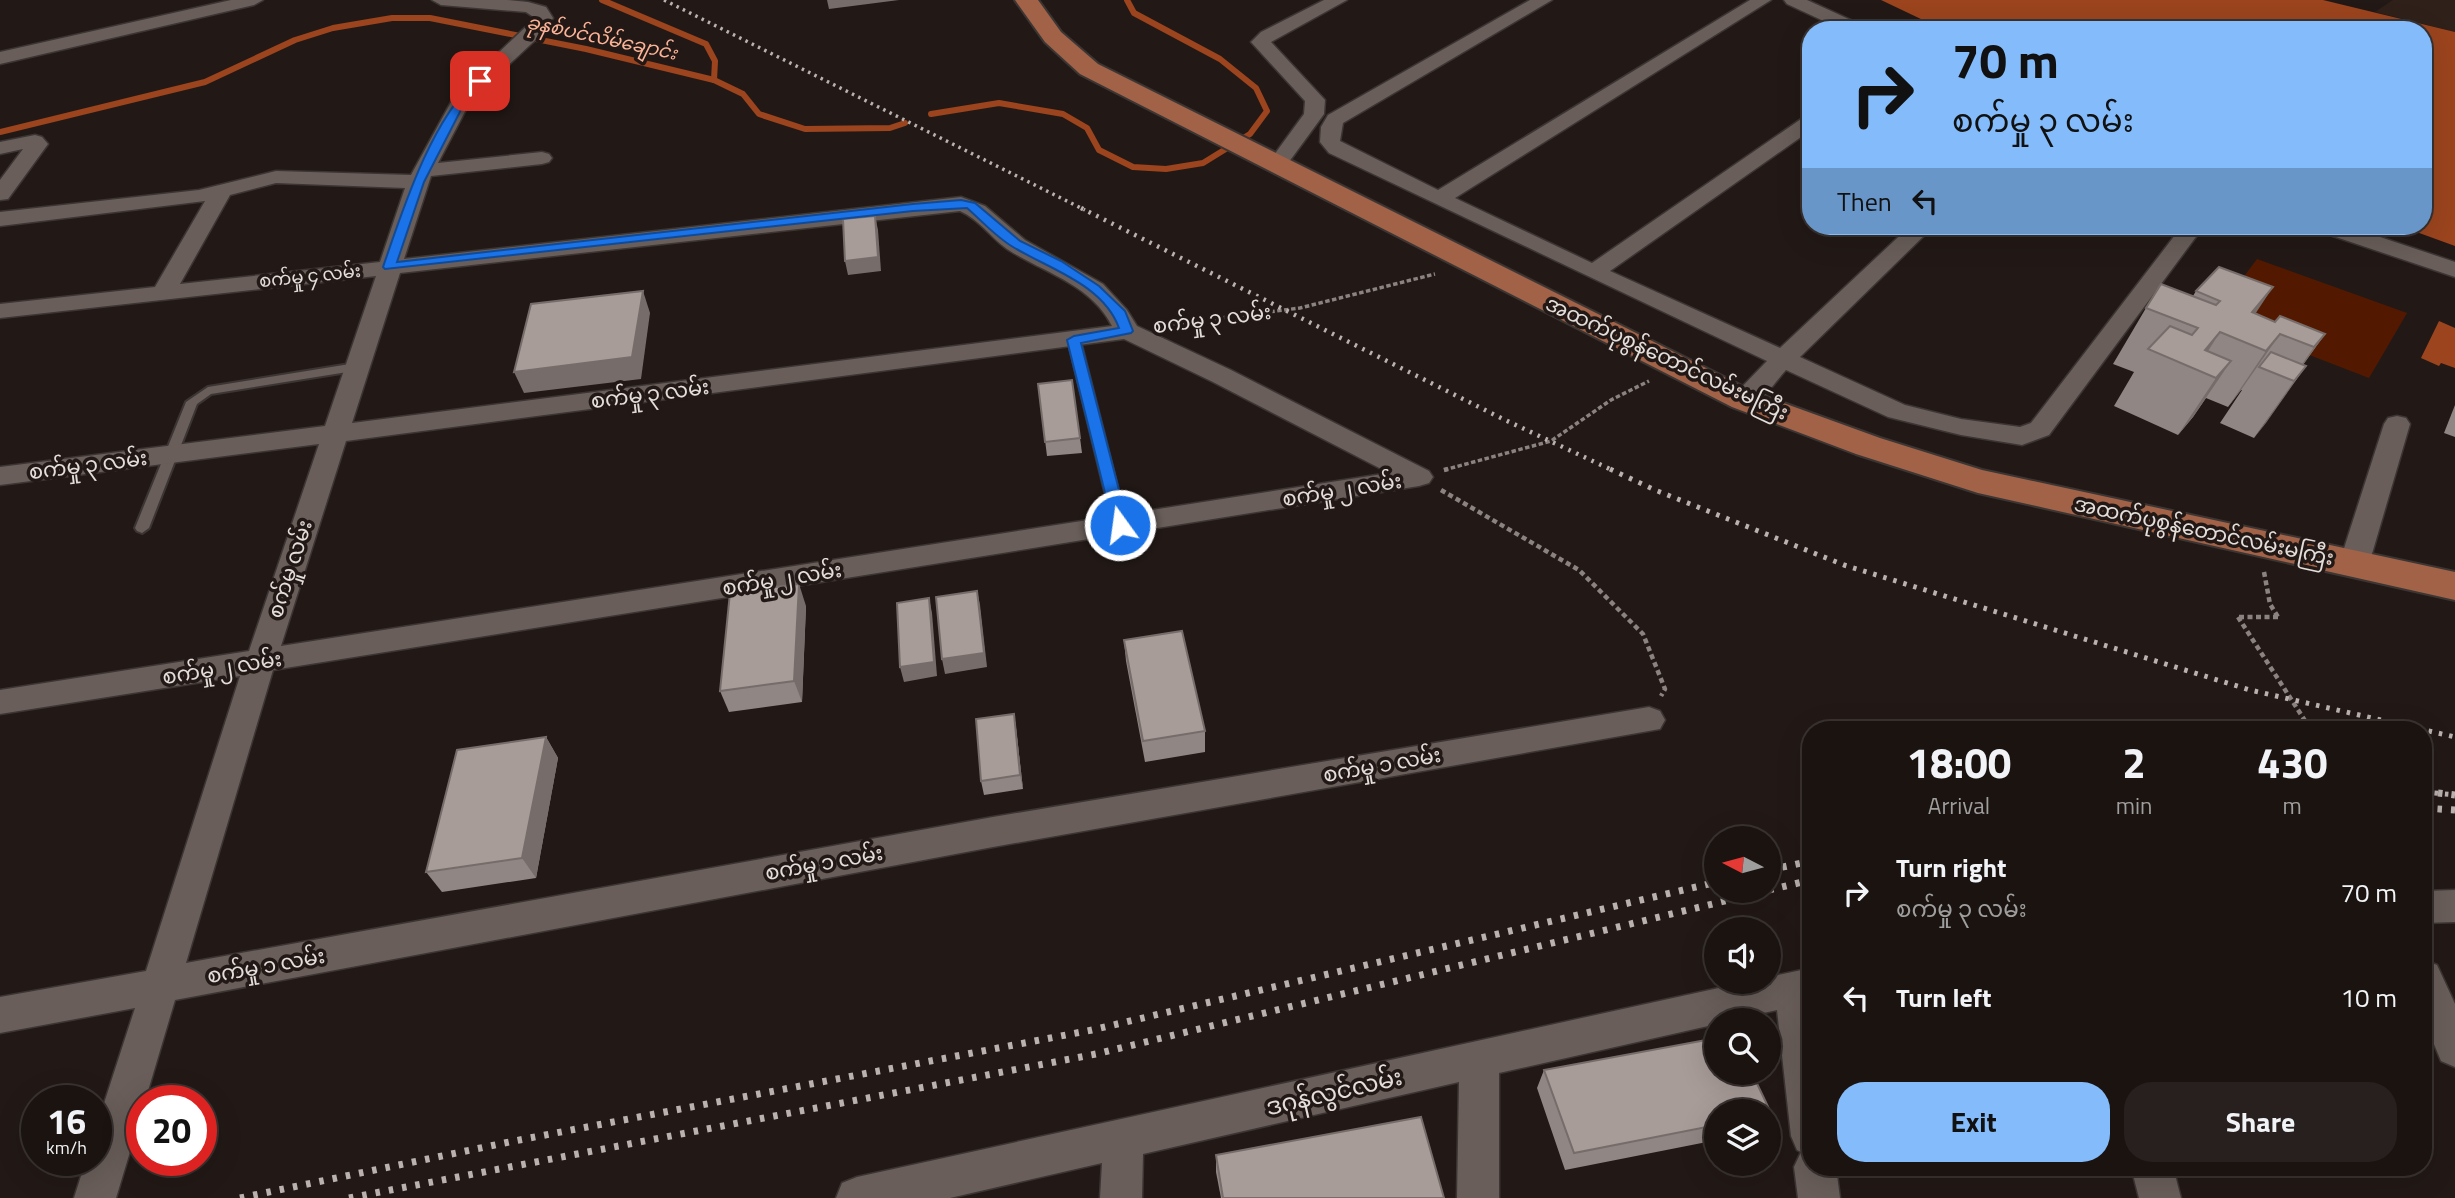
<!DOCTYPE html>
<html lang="en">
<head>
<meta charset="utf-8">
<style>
	body { margin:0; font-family:"Titillium Web","Noto Sans Myanmar",sans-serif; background:#27201e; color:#f1f3f6; height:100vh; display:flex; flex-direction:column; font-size:26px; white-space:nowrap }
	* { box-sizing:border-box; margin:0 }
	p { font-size:23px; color:#9f9e9f }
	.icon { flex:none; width:38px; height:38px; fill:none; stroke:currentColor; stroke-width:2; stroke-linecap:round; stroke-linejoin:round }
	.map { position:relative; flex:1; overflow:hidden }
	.sheet { position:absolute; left:1802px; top:721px; width:630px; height:455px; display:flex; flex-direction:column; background:#1a1310; border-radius:28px; box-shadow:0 7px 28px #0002,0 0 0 2px #383230 }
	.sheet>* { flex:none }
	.banner { position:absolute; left:1802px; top:21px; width:630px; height:214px; border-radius:28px; box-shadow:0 7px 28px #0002,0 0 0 2px #383230; background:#84bcfb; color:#111; overflow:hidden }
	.needle { width:46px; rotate:276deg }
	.fabs { position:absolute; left:1704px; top:826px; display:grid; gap:14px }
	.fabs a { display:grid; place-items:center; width:77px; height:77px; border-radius:50%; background:#1a1310; box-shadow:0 7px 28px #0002,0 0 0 2px #383230; font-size:35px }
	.speed { position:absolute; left:21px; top:1085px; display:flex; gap:14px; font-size:35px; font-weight:700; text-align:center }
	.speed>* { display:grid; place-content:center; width:91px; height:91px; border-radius:50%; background:#1a1310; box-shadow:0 7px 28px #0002,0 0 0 2px #383230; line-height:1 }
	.speed small { font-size:18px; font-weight:400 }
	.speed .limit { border:10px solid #d22; background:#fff; color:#111 }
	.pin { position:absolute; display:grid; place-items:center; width:60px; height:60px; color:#fff; margin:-30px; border-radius:14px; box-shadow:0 4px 10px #0006 }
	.me { position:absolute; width:77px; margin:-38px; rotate:346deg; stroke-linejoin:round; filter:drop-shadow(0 0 5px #0008) }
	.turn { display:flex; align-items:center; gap:24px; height:147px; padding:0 35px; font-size:32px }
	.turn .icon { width:91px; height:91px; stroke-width:2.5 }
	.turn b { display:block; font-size:49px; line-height:60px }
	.then { display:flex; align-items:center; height:66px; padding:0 35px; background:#0003; gap:14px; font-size:26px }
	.eta { display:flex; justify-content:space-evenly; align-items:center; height:119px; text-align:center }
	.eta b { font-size:42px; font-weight:700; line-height:49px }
	.action { display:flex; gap:14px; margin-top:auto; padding:14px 35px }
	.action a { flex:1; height:80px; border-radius:28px; background:#84bcfb; color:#111; font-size:28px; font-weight:700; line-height:80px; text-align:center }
	.action a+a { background:#27201e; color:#f1f3f6 }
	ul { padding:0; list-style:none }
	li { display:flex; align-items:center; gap:21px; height:105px; padding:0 35px }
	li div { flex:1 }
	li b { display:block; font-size:26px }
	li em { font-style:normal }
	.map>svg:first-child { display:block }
</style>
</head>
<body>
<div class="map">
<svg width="2455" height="1198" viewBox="0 0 2455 1198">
	<rect width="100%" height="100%" fill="#221916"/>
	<path fill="#2f201a" d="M2393 0H2455V32L2375 12Z"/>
	<path fill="#531900" d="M2257 259 2407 313 2369 378 2213 318Z"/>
	<g fill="#9b441e">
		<path d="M1881 0H2323L2455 32V246L2400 226H2424V30H1944Z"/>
		<path d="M2439 321 2455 328V368L2441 363 2439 366 2421 358Z"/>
	</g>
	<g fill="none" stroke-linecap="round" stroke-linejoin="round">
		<g stroke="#9b441e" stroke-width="6">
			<path d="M602 0 706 44 715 61 714 80"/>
			<path d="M931 114 999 103 1063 114 1087 128 1099 150 1133 167 1166 169 1203 163 1250 134 1267 111 1256 88 1220 59 1134 13 1127 0"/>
			<path d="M0 132 205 82 295 40 333 28 392 18H430L586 49 714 80 743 94 759 114 805 129 890 128 905 123"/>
		</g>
		<g stroke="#3b3533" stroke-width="4">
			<g id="lane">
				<path d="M1074 337 1080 340 1127 525 1120 530 1113 525 1068 340Z"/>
				<path d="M356 363 360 364V370L211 394 197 404 149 528 142 533 137 531 135 528 186 402 208 387Z"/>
			</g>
		</g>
		<g stroke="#3b3533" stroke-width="3">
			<g id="street">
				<path d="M231 0H263L254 5 0 64V52Z"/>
				<path d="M432 0H507L528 2 546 7 553 18 545 31 471 100 438 163 542 152 549 154 552 158 549 162 542 164 431 176 404 259 961 197 985 206 1025 240 1103 284 1127 310 1137 326 1231 370 1429 471 1433 477 1429 483 1419 486 273 670 186 963 993 817 1649 707 1660 711 1665 720 1660 729 993 847 175 1000 145 1101H142V1112L116 1198H74L86 1160H96V1128L135 1008 0 1033V997L146 971 240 676 0 714V690L249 651 319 444 0 485V467L325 426 376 276 0 318V304L155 287 205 201 0 226V212L199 190 276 171 411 175 456 93 535 18 526 12 441 5ZM276 183 405 188 380 262 180 284 230 195ZM960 211C979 219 990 237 1007 249 1044 273 1091 284 1112 326L352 423 400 273ZM1124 339 1213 382 1389 473 281 646 346 441Z"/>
				<path d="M1324 0H1347L1271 42 1325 100 1324 114 1283 170H1269L1266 166 1304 114 1305 101 1251 42 1261 32Z"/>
				<path d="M1530 0H1552L1343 123 1340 141 1438 190 1750 0H1771L1455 198 1592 263 1804 117 1811 115V130L1610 271 1780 348 1910 226H1934L1800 357 1905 405 1961 419 2020 427 2031 423 2182 226H2204L2049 435 2022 445 1961 435 1888 417 1786 370C1772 385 1758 412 1735 406L1731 400 1735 394 1767 361 1329 153 1320 142 1321 127 1328 115Z"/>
				<path d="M1784 0H1807L1864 26 1867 30H1843L1787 4Z"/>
				<path d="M35 135 42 137 48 144 8 199 0 200V180L23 149 0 154V142Z"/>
				<path d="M2315 226H2347L2455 262V277L2318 231Z"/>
				<path d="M2397 416 2406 418 2410 424 2369 564 2364 571 2354 574 2344 571 2339 564 2384 424 2388 418Z"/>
				<path d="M2455 890V922L2424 923V891Z"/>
				<path d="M2424 960 2437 965 2455 1004V1067L2441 1061 2424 1020Z"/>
				<path d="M1811 968V1167H1836L1840 1198H1798L1794 1167 1801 1152 1797 1150 1791 1136 1777 1010 1732 1020H1717V1024L1499 1073V1198H1457L1459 1082 1143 1154 1142 1198H1100L1102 1163 950 1198H836L842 1183 857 1177 1746 982H1769V977Z"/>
				<path d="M2131 1167H2173L2181 1198H2139Z"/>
			</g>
		</g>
		<g stroke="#3b3533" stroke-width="4">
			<path id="primary" d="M1015 0H1038L1061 32 1098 64 1756 393 1880 438 1982 470 2455 572V600L1978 493 1856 454 1732 407 1080 74 1045 42Z"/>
		</g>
		<g stroke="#8a8380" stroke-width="3.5" stroke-dasharray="4.5 2.5" stroke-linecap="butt">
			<path d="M1173 324 1300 308 1435 274"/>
			<path d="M1444 470 1551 441 1611 400 1649 381"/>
		</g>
		<g stroke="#8a8380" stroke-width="4.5" stroke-dasharray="5 3.5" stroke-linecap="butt">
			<path d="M1444 470 1448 469"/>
			<path d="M1441 490 1579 570 1643 634 1665 689 1661 696"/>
			<path d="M2264 572 2270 604 2278 617"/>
			<path d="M2238 617 2311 730"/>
			<path d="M2239 617H2278"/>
		</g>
		<use href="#lane" fill="#695e59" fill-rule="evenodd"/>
		<use href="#street" fill="#695e59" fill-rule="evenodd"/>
		<use href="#primary" fill="#a16247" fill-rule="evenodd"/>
		<path stroke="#b9b2af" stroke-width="3.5" stroke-dasharray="2.5 4.5" stroke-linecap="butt" d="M664 0 1085 210"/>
		<path stroke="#b9b2af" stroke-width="4.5" stroke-dasharray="2.5 6" stroke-linecap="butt" d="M1081 208 1503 419 1614 471"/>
		<g stroke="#b9b2af" stroke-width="5" stroke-dasharray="3.5 7" stroke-linecap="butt">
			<path d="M1610 469 1655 490 1844 565 2250 690 2455 737"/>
			<path d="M2424 792 2455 795"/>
		</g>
		<g stroke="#b9b2af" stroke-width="7" stroke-dasharray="4.5 9" stroke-linecap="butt">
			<path d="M2438 793 2455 795"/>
			<path d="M2424 808 2455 810"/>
			<path d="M1769 870 1811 861"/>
			<path d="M1769 890 1811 880"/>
			<path d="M240 1198 514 1141 1092 1030 1717 882"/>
			<path d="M349 1198 1096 1054 1766 891"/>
		</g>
	</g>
	<g fill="#908683">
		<path d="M2196 291 2275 322 2325 334 2303 365 2306 366 2254 438 2220 423 2242 390H2241L2228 407 2206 398 2193 417 2178 435 2114 406 2134 372 2113 364 2146 308 2193 296Z"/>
		<path d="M1038 384 1080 438 1082 453 1047 456Z"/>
		<path d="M2455 405V437L2444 433Z"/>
		<path d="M806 606 802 702 729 712 720 691Z"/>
		<path d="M1124 640 1205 731V752L1145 762 1126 661Z"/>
		<path d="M1014 714 1016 728 1023 789 984 795 981 781Z"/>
		<path d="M546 737 558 758 536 878 442 892 426 872Z"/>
		<path d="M1717 1038V1073H1752L1772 1115 1769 1118V1111H1717V1140L1565 1170 1537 1088 1544 1070Z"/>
		<path d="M1216 1155 1444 1198H1221L1216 1172Z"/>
	</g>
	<g fill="#766d6a">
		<path d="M827 0H899L829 9Z"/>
		<path d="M875 216 878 230 881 271 848 275 845 261Z"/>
		<path d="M2273 287 2238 340 2252 312Z"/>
		<path d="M643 291 650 313 641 379 524 393 514 372Z"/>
		<path d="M2220 332 2196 370 2205 350Z"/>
		<path d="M2280 334 2241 390 2228 407 2266 351Z"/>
		<path d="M2325 334 2292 380H2291L2314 347Z"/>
		<path d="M2231 361 2193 417 2178 435 2216 378Z"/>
		<path d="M2306 366 2266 423 2254 438 2294 381Z"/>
		<path d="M799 584 806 606 802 702 794 681Z"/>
		<path d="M977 591 980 605 987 667 945 674 942 659Z"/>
		<path d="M929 598 932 613 937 676 904 682 900 667Z"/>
		<path d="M1014 714 1016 728 1023 789 1020 775Z"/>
		<path d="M546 737 558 758 536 878 522 858Z"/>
	</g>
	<g fill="#a89c98" stroke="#766d6a" stroke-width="2">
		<path d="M875 216 878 257 845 261 843 219Z"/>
		<path d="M2219 267 2273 287 2252 312 2275 322 2280 316 2325 334 2314 347 2280 334 2266 351 2220 332 2205 350 2231 361 2216 378 2148 349 2170 326 2192 335 2198 328 2146 308 2161 284 2216 305 2220 301 2196 291Z"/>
		<path d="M643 291 632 357 514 372 531 304Z"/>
		<path d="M2271 352 2306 366 2294 381 2259 367Z"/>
		<path d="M1072 380 1080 438 1045 442 1038 384Z"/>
		<path d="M799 584 794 681 720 691 730 593Z"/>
		<path d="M977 591 984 653 942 659 936 597Z"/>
		<path d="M929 598 934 662 900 667 897 603Z"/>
		<path d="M1182 631 1205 731 1143 741 1124 640Z"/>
		<path d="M1014 714 1020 775 981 781 976 719Z"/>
		<path d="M546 737 522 858 426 872 457 750Z"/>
		<path d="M1717 1038V1073H1752L1772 1115H1769V1111H1717V1125L1574 1153 1544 1070Z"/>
		<path d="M1421 1117 1444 1198H1223L1216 1155Z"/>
	</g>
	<path fill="#1a73e8" stroke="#114b97" stroke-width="2" d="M477 79 486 81 467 98 424 182 397 262 913 204 961 200 975 203 1020 241 1061 261 1099 286 1125 311 1133 331 1131 333 1081 343 1128 525 1126 529 1120 531 1113 525 1067 340 1074 336 1119 328C1103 284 1049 269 1013 247 996 237 982 221 967 208L913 211 385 269 383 267C403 209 431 120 477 79Z"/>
	<g text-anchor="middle" stroke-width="7" stroke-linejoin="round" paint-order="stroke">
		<g font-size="18" fill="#e4dedb" stroke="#221916">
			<text transform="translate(310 276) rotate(-6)" y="6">စက်မှု ၄ လမ်း</text>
		</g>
		<g font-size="19" font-style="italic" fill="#fcb397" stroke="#221916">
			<text transform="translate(602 37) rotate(12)" y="7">ခုနစ်ပင်လိမ်ချောင်း</text>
		</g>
		<g font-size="21" fill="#e4dedb" stroke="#221916">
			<text transform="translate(1212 319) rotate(-7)" y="7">စက်မှု ၃ လမ်း</text>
			<text transform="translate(1667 358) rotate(25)" y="7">အထက်ပုစွန်တောင်လမ်းမကြီး</text>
			<text transform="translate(650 394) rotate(-7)" y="7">စက်မှု ၃ လမ်း</text>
			<text transform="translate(88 465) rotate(-7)" y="7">စက်မှု ၃ လမ်း</text>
			<text transform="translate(1342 490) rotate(-9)" y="7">စက်မှု ၂ လမ်း</text>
			<text transform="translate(2204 531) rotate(12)" y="7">အထက်ပုစွန်တောင်လမ်းမကြီး</text>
			<text transform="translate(290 569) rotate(-72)" y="7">စက်မှု လမ်း</text>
			<text transform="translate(782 579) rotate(-9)" y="7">စက်မှု ၂ လမ်း</text>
			<text transform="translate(222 668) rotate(-9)" y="7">စက်မှု ၂ လမ်း</text>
			<text transform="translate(1382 765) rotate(-10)" y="7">စက်မှု ၁ လမ်း</text>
			<text transform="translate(824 863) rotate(-10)" y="7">စက်မှု ၁ လမ်း</text>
			<text transform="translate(266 966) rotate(-10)" y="7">စက်မှု ၁ လမ်း</text>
		</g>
		<g font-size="24" fill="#e4dedb" stroke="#221916">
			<text transform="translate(1334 1092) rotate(-13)" y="8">ဒဂုန်လွင်လမ်း</text>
		</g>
	</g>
</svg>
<div class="fabs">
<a><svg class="needle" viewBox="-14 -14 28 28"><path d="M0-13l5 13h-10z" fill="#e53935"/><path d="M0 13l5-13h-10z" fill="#9f9e9f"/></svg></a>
<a><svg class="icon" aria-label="sound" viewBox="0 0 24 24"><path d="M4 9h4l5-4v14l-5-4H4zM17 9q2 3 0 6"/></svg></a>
<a><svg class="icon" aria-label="search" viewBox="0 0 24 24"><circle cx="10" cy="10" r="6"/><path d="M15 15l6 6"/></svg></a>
<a><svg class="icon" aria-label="layers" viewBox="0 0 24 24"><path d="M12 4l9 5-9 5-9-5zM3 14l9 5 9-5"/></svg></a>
</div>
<div class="speed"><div>16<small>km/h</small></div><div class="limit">20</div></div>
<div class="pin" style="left:480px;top:81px;background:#d93025"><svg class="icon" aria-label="arrive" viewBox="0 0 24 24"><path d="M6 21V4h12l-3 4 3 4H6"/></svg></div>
<svg class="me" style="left:1120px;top:525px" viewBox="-20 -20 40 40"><circle r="17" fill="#1a73e8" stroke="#fff" stroke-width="3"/><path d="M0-11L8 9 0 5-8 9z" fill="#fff"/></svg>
<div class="banner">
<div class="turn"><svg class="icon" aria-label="right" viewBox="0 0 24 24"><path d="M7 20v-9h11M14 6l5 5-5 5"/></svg><div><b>70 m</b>စက်မှု ၃ လမ်း</div></div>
<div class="then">Then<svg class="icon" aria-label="left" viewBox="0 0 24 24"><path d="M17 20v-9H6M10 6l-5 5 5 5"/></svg></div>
</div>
<section class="sheet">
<div class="eta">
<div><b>18:00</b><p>Arrival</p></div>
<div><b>2</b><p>min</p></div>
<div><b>430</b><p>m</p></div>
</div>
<ul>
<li><svg class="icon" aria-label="right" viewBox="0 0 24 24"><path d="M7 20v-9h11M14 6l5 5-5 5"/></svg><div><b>Turn right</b><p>စက်မှု ၃ လမ်း</p></div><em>70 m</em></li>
<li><svg class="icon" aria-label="left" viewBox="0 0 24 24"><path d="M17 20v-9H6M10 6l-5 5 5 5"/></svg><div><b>Turn left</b></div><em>10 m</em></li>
</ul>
<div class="action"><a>Exit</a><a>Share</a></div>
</section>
</div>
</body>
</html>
